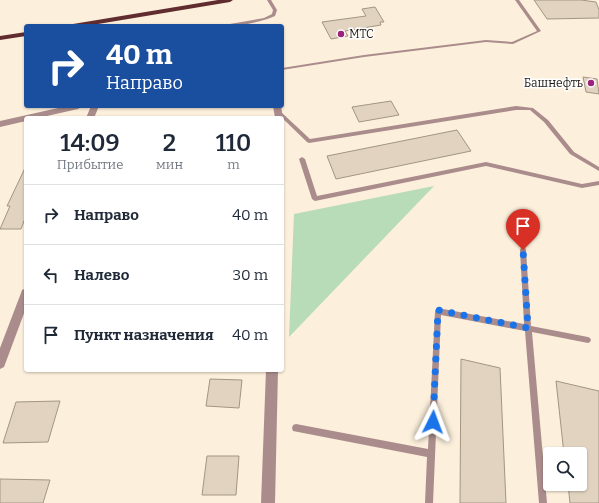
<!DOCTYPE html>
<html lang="ru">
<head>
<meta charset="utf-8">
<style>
	body { margin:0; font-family:Bitter,serif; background:#f2f2f3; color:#1f2937; height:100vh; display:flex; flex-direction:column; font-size:15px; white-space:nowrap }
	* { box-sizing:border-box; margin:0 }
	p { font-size:13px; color:#747a83 }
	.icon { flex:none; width:22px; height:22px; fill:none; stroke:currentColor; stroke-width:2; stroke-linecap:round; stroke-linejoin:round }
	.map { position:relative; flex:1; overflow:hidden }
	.panel { position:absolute; left:24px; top:116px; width:260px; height:256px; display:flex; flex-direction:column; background:#fff; border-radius:4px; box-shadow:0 1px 3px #0004 }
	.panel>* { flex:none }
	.banner { position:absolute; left:24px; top:24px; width:260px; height:84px; border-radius:4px; box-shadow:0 1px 3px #0004; background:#1a4fa0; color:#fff; overflow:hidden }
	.fabs { position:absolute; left:543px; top:447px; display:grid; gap:8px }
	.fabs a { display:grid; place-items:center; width:44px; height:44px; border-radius:4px; background:#fff; box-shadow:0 1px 3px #0004; font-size:20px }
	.pin { position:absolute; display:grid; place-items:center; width:34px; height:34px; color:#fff; margin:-41px -17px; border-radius:50% 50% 50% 0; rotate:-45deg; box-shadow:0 0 4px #0007 }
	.pin .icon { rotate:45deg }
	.me { position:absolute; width:44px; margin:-22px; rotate:3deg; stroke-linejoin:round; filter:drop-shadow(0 0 3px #0008) }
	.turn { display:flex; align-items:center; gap:14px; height:84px; padding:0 16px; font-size:18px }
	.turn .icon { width:52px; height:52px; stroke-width:2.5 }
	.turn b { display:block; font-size:28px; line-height:34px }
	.eta { display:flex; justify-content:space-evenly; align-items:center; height:68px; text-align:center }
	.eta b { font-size:24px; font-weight:600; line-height:28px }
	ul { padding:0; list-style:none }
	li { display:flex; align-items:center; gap:12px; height:60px; padding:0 16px; border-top:1px solid #e0e1e3 }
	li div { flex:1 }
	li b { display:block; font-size:15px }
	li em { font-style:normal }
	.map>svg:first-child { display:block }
</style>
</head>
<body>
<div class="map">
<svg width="599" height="503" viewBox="0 0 599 503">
	<rect width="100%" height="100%" fill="#fcefdb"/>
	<path fill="#b7dcb7" d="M434 186 289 337 294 214Z"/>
	<g fill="#e1d3c0" stroke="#a29683">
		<path d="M534 0H581L596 2 599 10V18L547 19Z"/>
		<path d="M375 7 384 22H380L381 25 345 31 348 36 331 39 322 22 366 16 362 9Z"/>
		<path d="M583 77 597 79 599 94 586 92Z"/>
		<path d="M391 101 399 115 359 122 352 107Z"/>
		<path d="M457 130 471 151 336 179 327 156Z"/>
		<path d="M26 166V216L21 229H0L10 206H7Z"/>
		<path d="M461 359 500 368 506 503H460Z"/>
		<path d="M210 379 242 380 239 408 206 406Z"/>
		<path d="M556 381 599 391V503H570L568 484H580V454H564Z"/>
		<path d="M60 401 48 442 3 443 16 402Z"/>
		<path d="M207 456H239L236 495H202Z"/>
		<path d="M0 479 50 480 43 503H0Z"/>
	</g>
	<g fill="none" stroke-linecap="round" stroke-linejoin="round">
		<g fill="#aa8c8c" fill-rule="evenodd">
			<path d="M267 0H271L277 10 275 16C259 23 239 26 222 26L224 25 264 18 272 14 273 10Z"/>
			<path d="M515 0H519L541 31 513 44 486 42 364 57 282 70V68L364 55 486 40 512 42 537 31Z"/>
			<path d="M516 106 533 108 548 120 574 152 599 167V171L570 154 544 122 530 110H516L309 143 307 142 277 113V112H281L310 139Z"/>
			<path d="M302 157 305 159 317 196 486 162 582 184 599 181V185L582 188 486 166 315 201 312 199 299 159Z"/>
			<path d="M523 247 525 248 526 250 531 326 588 337 590 338 591 340 590 342 588 343 532 332 547 503H539L525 331 441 315 433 503H425L427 457 293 431 292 428 293 425 296 424 428 449 435 311 436 309 438 308 524 324 520 250 521 248Z"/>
		</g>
		<g fill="#aa8c8c" fill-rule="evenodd">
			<path d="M67 106H82L78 109 38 118H26V121L0 127V121Z"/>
			<path d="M91 106H99L94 118H86Z"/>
			<path d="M273 106H281L283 118 282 120V118H275Z"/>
			<path d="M26 288V308L4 367 0 369V348L21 293 22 290Z"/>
			<path d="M266 370H278L275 503H261Z"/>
		</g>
		<g fill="#602c2e" fill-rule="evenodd">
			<path d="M218 0H233L230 2 86 26H69L73 24Z"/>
			<path d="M26 32V36L0 40V36Z"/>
		</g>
	</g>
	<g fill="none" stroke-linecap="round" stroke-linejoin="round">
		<path stroke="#1a73e8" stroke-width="7" stroke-dasharray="0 12.6" d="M433 422 438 310 528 328 523 250"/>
	</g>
	<g fill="#9c237c" stroke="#fff" stroke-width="1.5">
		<circle cx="341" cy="34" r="4"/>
		<circle cx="591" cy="83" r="4"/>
	</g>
	<g text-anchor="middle" stroke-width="3" stroke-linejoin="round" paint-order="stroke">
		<g font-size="12" fill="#211c15" stroke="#fff" text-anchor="start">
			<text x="349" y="38">МТС</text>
			<text x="583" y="87" text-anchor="end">Башнефть</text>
		</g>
	</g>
</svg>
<div class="fabs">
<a><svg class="icon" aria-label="search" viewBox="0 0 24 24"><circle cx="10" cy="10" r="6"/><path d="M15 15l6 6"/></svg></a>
</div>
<div class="pin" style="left:523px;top:250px;background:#d93025"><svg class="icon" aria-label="arrive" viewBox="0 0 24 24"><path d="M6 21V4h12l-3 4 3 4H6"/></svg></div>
<svg class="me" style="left:433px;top:422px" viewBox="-20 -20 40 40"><path d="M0-17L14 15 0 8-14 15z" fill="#1a73e8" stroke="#fff" stroke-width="4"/></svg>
<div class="banner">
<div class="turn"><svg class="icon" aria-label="right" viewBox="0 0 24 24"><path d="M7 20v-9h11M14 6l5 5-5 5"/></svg><div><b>40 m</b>Направо</div></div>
</div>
<section class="panel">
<div class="eta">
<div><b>14:09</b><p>Прибытие</p></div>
<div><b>2</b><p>мин</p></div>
<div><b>110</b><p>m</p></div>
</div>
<ul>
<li><svg class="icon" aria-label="right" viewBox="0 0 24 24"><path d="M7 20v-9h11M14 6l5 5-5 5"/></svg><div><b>Направо</b></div><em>40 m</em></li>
<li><svg class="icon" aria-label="left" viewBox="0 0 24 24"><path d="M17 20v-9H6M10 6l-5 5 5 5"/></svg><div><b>Налево</b></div><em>30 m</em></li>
<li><svg class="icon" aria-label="arrive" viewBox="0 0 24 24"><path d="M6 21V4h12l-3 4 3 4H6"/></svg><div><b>Пункт назначения</b></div><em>40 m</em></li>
</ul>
</section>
</div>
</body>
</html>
